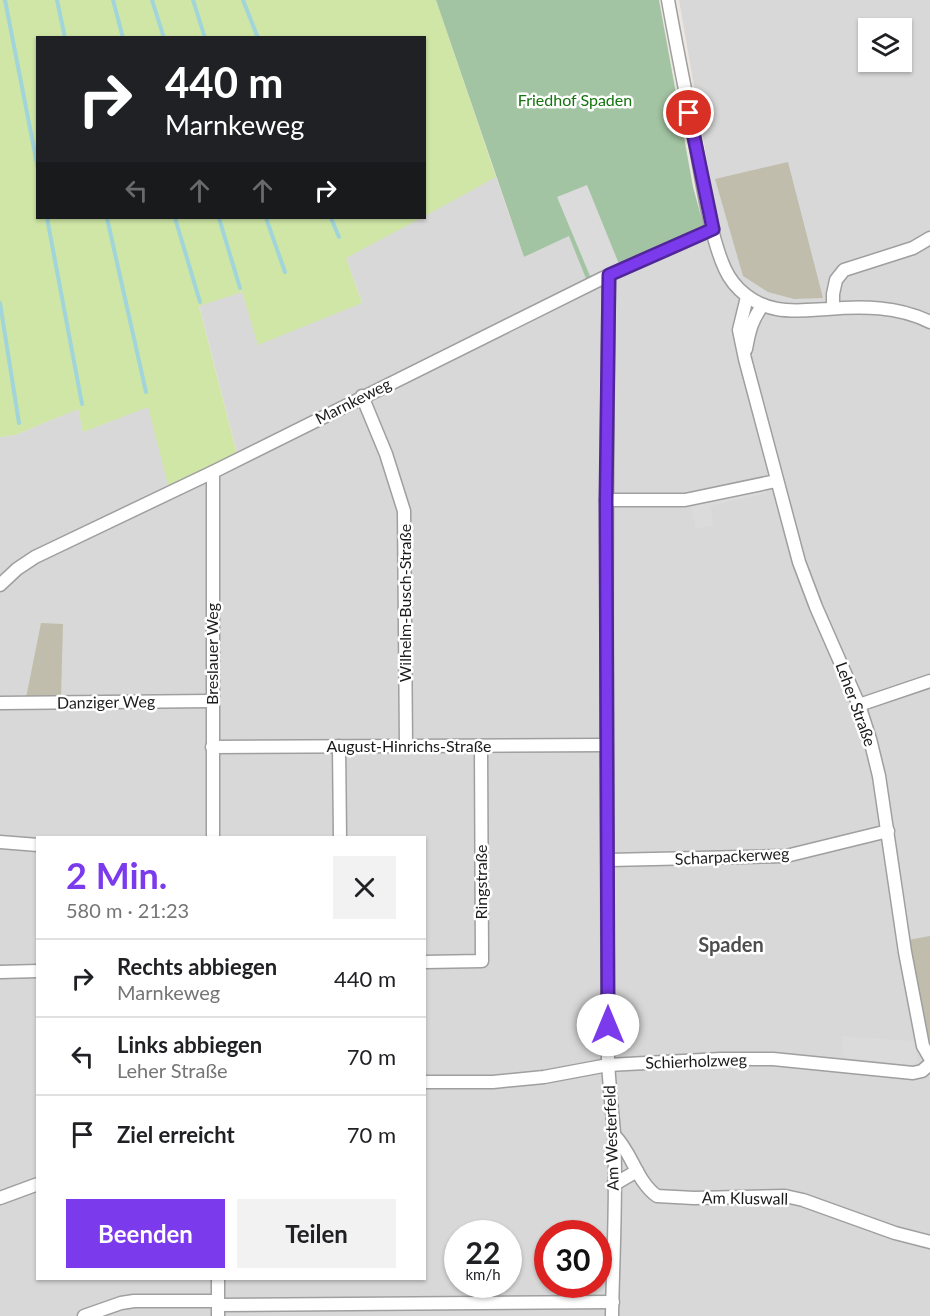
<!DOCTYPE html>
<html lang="de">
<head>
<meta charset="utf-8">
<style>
	body { margin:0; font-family:Lato,sans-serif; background:#f2f2f2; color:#202124; height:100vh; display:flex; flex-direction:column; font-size:22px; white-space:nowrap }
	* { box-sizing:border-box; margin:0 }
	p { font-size:20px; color:#757577 }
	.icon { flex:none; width:33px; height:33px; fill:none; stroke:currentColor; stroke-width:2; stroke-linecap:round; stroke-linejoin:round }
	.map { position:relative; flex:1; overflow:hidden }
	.side { position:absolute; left:36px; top:836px; width:390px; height:444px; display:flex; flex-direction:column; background:#fff; border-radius:0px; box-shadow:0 2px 4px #0004 }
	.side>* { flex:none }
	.hud { position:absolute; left:36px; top:36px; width:390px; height:183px; border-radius:0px; box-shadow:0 2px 4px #0004; background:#202124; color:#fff; overflow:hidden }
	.controls { position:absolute; left:858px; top:18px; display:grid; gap:12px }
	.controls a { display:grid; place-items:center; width:54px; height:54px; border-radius:0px; background:#fff; box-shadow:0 2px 4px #0004; font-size:30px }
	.speed { position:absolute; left:444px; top:1220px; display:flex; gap:12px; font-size:30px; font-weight:700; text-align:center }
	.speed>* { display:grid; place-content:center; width:78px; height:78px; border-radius:50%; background:#fff; box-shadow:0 2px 4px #0004; line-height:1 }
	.speed small { font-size:15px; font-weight:400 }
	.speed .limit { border:9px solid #d22; background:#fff; color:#111 }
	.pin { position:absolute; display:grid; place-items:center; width:51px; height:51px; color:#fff; margin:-26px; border:3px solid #fff; border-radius:50%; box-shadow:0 2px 6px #0007 }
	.me { position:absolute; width:66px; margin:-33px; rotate:0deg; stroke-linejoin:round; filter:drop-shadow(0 0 4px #0008) }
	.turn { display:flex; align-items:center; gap:21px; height:126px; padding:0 30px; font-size:27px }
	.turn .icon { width:78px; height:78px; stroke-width:2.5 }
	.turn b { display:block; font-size:42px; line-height:51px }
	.lanes { display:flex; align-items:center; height:57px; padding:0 30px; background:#0003; justify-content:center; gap:30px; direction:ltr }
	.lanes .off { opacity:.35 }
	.round { display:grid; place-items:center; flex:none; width:63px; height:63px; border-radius:0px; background:#f2f2f2 }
	.overview { display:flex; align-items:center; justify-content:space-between; height:102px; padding:0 30px }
	h1 { font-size:36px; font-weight:700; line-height:45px; color:#7c3aed }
	.button { display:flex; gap:12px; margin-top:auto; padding:12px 30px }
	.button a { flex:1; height:69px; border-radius:0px; background:#7c3aed; color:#fff; font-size:24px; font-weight:700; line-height:69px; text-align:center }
	.button a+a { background:#f2f2f2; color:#202124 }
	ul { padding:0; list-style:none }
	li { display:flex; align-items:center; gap:18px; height:78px; padding:0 30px; border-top:2px solid #e0e0e0 }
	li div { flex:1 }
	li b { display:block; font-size:22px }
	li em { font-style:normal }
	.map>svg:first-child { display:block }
</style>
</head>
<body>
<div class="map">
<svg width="930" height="1316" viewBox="0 0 930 1316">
	<rect width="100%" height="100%" fill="#ece6e0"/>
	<path fill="#d9d8d8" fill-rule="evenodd" d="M679 0H930V1316H0V437L15 435 78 409 83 432 148 407 237 453 199 305 242 292 258 344 362 302 346 258 496 177 524 257 569 236 704 227 718 224ZM868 28H902V62H868ZM38 837H424V1278H38ZM458 1233H508V1284H458ZM548 1233H598V1284H548Z"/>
	<g fill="#c0bdac">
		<path d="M788 162 823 298 794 299 768 292 743 276 715 179Z"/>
		<path d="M41 623 63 624 61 697 26 698Z"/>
		<path d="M930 936V1051L908 940Z"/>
	</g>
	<path fill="#cfe6a6" d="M0 0H436L496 177 425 216 424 38H38V218H421L346 258 362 303 258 345 242 292 199 306 237 454 168 485 148 407 83 432 78 409 15 435 0 437Z"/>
	<path fill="#a2c4a2" d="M436 0H659L693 187 704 227 587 281 569 236 524 257Z"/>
	<g fill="#dbdbdb">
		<path d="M587 185 619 264 590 276 557 197Z"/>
		<path d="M765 486 767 493 710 506 714 525 696 529 690 502Z"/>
		<path d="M842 1036 914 1041 918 1061 913 1065 843 1057Z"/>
	</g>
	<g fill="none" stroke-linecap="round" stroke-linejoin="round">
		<g stroke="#a1d5d9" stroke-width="4">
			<path d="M5 0 38 169"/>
			<path d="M57 0 65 38"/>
			<path d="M113 0 123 38"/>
			<path d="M152 0 164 38"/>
			<path d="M193 0 205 38"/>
			<path d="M243 0 258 38"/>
			<path d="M47 218 82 404"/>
			<path d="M107 218 146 392"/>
			<path d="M175 218 200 302"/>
			<path d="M219 218 240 288"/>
			<path d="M266 218 285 272"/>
			<path d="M331 218 339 237"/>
			<path d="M0 303 19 423"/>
		</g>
		<g stroke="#9f9f9f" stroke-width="15">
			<g id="minor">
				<path d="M668 0C677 51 688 102 697 153 703 186 711 239 725 269 734 289 754 305 777 309 793 312 810 310 827 309 862 306 898 306 930 322"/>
				<path d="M609 275C605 537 607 798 608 1060 609 1084 612 1109 614 1133 617 1194 613 1255 612 1316"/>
				<path d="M747 297 739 330 745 359 799 562 816 607 859 705 870 739 879 776 905 952 923 1046 930 1058"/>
				<path d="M833 308V294L836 280 844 270 913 248 930 238"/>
				<path d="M746 349C749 332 752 319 763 305"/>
				<path d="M362 396 386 454 404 511 406 746"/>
				<path d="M606 500H685L776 481"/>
				<path d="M0 585 17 569 35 557 213 472 609 275 713 229"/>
				<path d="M0 703 212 701"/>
				<path d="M859 705 930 681"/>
				<path d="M339 746 340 837"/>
				<path d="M212 747 606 745"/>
				<path d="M213 837V472"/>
				<path d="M0 842 38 845"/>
				<path d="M609 860 786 856 888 831"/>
				<path d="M424 962 482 961 481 746"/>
				<path d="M0 972 38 971"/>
				<path d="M424 1082H493L544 1077 608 1065 721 1059H773L913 1073 922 1071 930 1064"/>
				<path d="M614 1135C632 1152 636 1181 657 1196L694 1198 785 1196 803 1200 895 1233 930 1242"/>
				<path d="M613 1185 637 1171"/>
				<path d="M0 1198 38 1184"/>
				<path d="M218 1278V1316"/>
				<path d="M218 1305 613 1302"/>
				<path d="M84 1316 121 1303 134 1301H218"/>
			</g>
		</g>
		<use href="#minor" stroke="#fff" stroke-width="12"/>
	</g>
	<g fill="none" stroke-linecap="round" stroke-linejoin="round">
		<g stroke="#51269a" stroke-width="15">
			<path id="route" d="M608 1025 606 500 609 275 713 229 689 113"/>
		</g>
		<use href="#route" stroke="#7c3aed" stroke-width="10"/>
	</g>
	<g text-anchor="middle" stroke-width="5" stroke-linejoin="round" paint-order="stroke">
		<g font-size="16" fill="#14740e" stroke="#fff">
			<text x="575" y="106">Friedhof Spaden</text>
		</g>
		<g font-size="16" fill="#1b1b1b" stroke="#fff">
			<text transform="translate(353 401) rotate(-27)" y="6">Marnkeweg</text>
			<text transform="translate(405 603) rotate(-90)" y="6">Wilhelm-Busch-Straße</text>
			<text transform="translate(212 654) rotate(-90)" y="6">Breslauer Weg</text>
			<text transform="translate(106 702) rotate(-1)" y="6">Danziger Weg</text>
			<text transform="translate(856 704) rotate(70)" y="6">Leher Straße</text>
			<text x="409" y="752">August-Hinrichs-Straße</text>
			<text transform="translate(732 856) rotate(-3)" y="6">Scharpackerweg</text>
			<text transform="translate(481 882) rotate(-90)" y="6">Ringstraße</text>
			<text transform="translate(696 1061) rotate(-2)" y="6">Schierholzweg</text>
			<text transform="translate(611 1138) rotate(-92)" y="6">Am Westerfeld</text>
			<text transform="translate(745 1198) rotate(1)" y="6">Am Kluswall</text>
		</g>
		<g font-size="20" font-weight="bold" fill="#4e4e4e" stroke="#fff">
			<text x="731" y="952">Spaden</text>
		</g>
	</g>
</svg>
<div class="controls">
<a><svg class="icon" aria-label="layers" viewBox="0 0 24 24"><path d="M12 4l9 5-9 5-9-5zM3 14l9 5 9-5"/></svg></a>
</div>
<div class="speed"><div>22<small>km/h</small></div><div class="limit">30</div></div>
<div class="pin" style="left:689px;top:113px;background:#d93025"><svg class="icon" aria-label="arrive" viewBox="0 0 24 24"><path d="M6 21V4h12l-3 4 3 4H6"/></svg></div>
<svg class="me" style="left:608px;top:1025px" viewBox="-20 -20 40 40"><circle r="19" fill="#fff"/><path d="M0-13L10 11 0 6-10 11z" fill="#7c3aed"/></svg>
<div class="hud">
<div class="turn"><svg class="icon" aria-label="right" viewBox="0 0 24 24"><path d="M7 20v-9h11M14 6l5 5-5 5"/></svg><div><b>440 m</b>Marnkeweg</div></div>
<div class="lanes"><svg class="icon off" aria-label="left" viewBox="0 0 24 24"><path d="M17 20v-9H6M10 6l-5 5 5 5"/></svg><svg class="icon off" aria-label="ahead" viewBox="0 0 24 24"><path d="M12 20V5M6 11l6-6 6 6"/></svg><svg class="icon off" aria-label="ahead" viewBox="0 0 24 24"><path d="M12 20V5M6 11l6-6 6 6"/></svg><svg class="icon" aria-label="right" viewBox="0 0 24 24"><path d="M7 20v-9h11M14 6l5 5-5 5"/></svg></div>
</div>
<section class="side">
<div class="overview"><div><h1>2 Min.</h1><p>580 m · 21:23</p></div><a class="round"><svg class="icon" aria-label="close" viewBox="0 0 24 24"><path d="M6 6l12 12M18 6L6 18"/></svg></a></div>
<ul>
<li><svg class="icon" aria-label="right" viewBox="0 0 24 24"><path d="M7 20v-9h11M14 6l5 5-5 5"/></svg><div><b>Rechts abbiegen</b><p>Marnkeweg</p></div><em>440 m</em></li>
<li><svg class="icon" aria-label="left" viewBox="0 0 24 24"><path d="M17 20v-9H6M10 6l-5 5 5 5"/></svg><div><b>Links abbiegen</b><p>Leher Straße</p></div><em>70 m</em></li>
<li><svg class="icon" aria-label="arrive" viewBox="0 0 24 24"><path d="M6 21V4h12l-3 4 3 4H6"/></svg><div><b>Ziel erreicht</b></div><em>70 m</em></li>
</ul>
<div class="button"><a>Beenden</a><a>Teilen</a></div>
</section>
</div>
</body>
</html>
